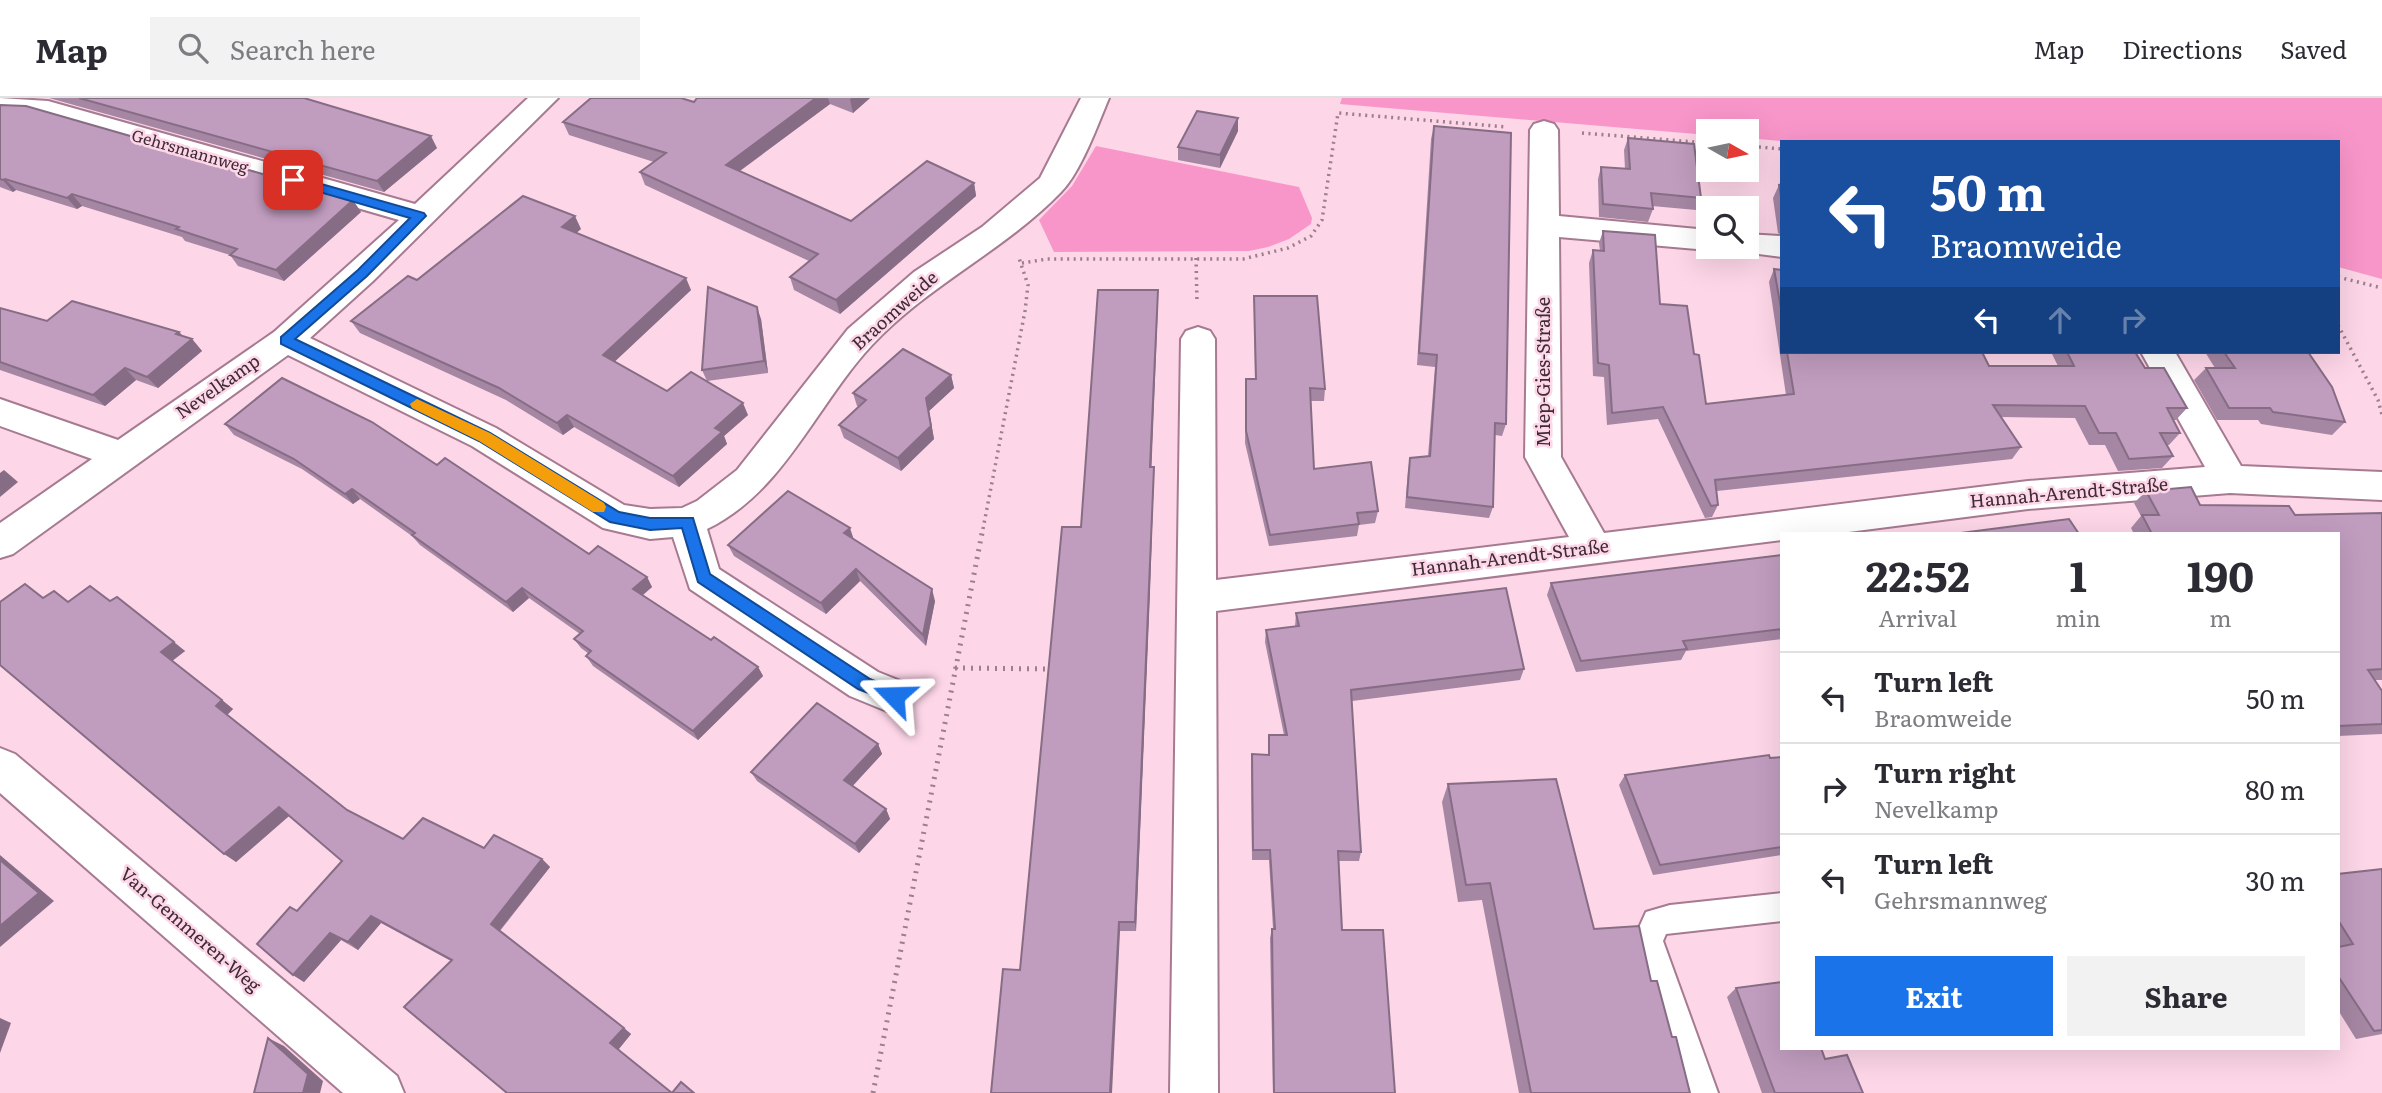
<!DOCTYPE html>
<html lang="en">
<head>
<meta charset="utf-8">
<style>
	body { margin:0; font-family:Literata,serif; background:#f2f2f3; color:#2b2b33; height:100vh; display:flex; flex-direction:column; font-size:26px; white-space:nowrap }
	* { box-sizing:border-box; margin:0 }
	p { font-size:23px; color:#7c7c81 }
	.icon { flex:none; width:38px; height:38px; fill:none; stroke:currentColor; stroke-width:2; stroke-linecap:round; stroke-linejoin:round }
	.map { position:relative; flex:1; overflow:hidden }
	.drawer { position:absolute; left:1780px; top:434px; width:560px; height:518px; display:flex; flex-direction:column; background:#fff; border-radius:0px; box-shadow:0 7px 28px #0002 }
	.drawer>* { flex:none }
	.top-card { position:absolute; left:1780px; top:42px; width:560px; height:214px; border-radius:0px; box-shadow:0 7px 28px #0002; background:#1a4fa0; color:#fff; overflow:hidden }
	.needle { width:46px; rotate:99deg }
	.tools { position:absolute; left:1696px; top:21px; display:grid; gap:14px }
	.tools a { display:grid; place-items:center; width:63px; height:63px; border-radius:0px; background:#fff; box-shadow:0 7px 28px #0002; font-size:35px }
	.pin { position:absolute; display:grid; place-items:center; width:60px; height:60px; color:#fff; margin:-30px; border-radius:14px; box-shadow:0 4px 10px #0006 }
	.me { position:absolute; width:77px; margin:-38px; rotate:292deg; stroke-linejoin:round; filter:drop-shadow(0 0 5px #0008) }
	.turn { display:flex; align-items:center; gap:24px; height:147px; padding:0 35px; font-size:32px }
	.turn .icon { width:91px; height:91px; stroke-width:2.5 }
	.turn b { display:block; font-size:49px; line-height:60px }
	.lanes { display:flex; align-items:center; height:66px; padding:0 35px; background:#0003; justify-content:center; gap:35px; direction:ltr }
	.lanes .off { opacity:.35 }
	.eta { display:flex; justify-content:space-evenly; align-items:center; height:119px; text-align:center }
	.eta b { font-size:42px; font-weight:700; line-height:49px }
	.action { display:flex; gap:14px; margin-top:auto; padding:14px 35px }
	.action a { flex:1; height:80px; border-radius:0px; background:#1a73e8; color:#fff; font-size:28px; font-weight:700; line-height:80px; text-align:center }
	.action a+a { background:#f2f2f3; color:#2b2b33 }
	ul { padding:0; list-style:none }
	li { display:flex; align-items:center; gap:21px; height:91px; padding:0 35px; border-top:2px solid #e1e1e2 }
	li div { flex:1 }
	li b { display:block; font-size:26px }
	li em { font-style:normal }
	header { display:flex; align-items:center; gap:42px; box-sizing:border-box; height:98px; padding:0 35px; background:#fff; border-bottom:2px solid #e1e1e2 }
	header strong { font-size:33px }
	nav { display:flex; gap:38px; margin-inline-start:auto; font-size:24px }
	.search { width:490px; height:63px; background:#f2f2f3; display:flex; align-items:center; gap:18px; box-sizing:border-box; padding:0 24px; border-radius:0px; color:#7c7c81; font-size:26px }
	.map>svg:first-child { display:block }
</style>
</head>
<body>
<header>
<strong>Map</strong>
<div class="search"><svg class="icon" aria-label="search" viewBox="0 0 24 24"><circle cx="10" cy="10" r="6"/><path d="M15 15l6 6"/></svg>Search here</div>
<nav><a>Map</a><a>Directions</a><a>Saved</a></nav>
</header>
<div class="map">
<svg width="2382" height="995" viewBox="0 0 2382 995">
	<rect width="100%" height="100%" fill="#fdd6e8"/>
	<g fill="#f896c9">
		<path d="M1342 0H2382V181L2338 169V44H1792L1747 40 1746 33H1708V37L1340 6Z"/>
		<path d="M1096 48 1299 89 1312 120 1311 126 1289 141 1268 149 1249 153 1054 154 1039 122 1072 88Z"/>
	</g>
	<g fill="none" stroke-linecap="round" stroke-linejoin="round">
		<g stroke="#a67a90" stroke-width="4">
			<path id="lane" d="M1782 795V823L1666 836 1663 843 1718 995H1688L1633 843 1646 814 1670 807Z"/>
		</g>
		<g stroke="#a67a90" stroke-width="4">
			<g id="street">
				<path d="M0 0 48 3 415 106 528 0H558L373 183 310 240 496 330 624 407 650 411 682 410 697 403 737 372 848 231 914 174 982 129 1040 80 1081 0H1109C1098 26 1081 74 1061 94 1004 153 928 187 872 247 816 307 784 394 707 431L719 471 878 574 908 586 914 598 908 610 894 616 850 598 690 491 673 439 650 441 603 430 472 348 288 257 13 456 0 460V425L92 361 0 328V301L118 342 274 234 399 122 36 17 0 15Z"/>
				<path d="M1544 23 1554 26 1558 32 1559 118 1708 132V149H1719L1708 152 1559 139 1561 359 1604 435 2028 383 2205 369 2141 254H2175L2241 368 2382 374V402L2230 395 2028 411 1833 436H1782V442L1216 513 1218 995H1170L1181 241 1186 233 1198 229 1210 233 1215 241 1216 482 1569 439 1525 359 1530 32 1534 26Z"/>
				<path d="M1746 136 1782 138V159L1735 153 1732 149H1746Z"/>
				<path d="M0 650 15 656 397 978 404 995H343L0 695Z"/>
			</g>
		</g>
		<g stroke="#9b7f8c" stroke-width="3.5" stroke-dasharray="2 4.5" stroke-linecap="butt">
			<path d="M1582 35 1708 45"/>
			<path d="M1746 48 1782 51"/>
			<path d="M1196 160 1197 205"/>
			<path d="M1022 165 1047 161H1243L1288 150 1311 138 1322 122 1338 15 1507 29"/>
			<path d="M2338 179 2382 190"/>
			<path d="M2338 227 2378 302 2382 317"/>
			<path d="M983 431 1025 213 1028 187 1019 160"/>
		</g>
		<g stroke="#9b7f8c" stroke-width="5" stroke-dasharray="2 6" stroke-linecap="butt">
			<path d="M955 570 1052 571"/>
			<path d="M873 995 983 430"/>
		</g>
		<use href="#lane" fill="#fff" fill-rule="evenodd"/>
		<use href="#street" fill="#fff" fill-rule="evenodd"/>
	</g>
	<g fill="#a586a3">
		<path d="M39 0H304L437 50 384 94 49 0Z"/>
		<path d="M697 0H870L853 15 830 6 740 73 851 123 974 85 976 98 840 216 794 192 790 179 809 163 645 87 640 74 654 64 569 37 563 24 694 4Z"/>
		<path d="M0 7 361 114 284 183 238 168 230 157 185 143 182 139 82 108 77 111 16 92 13 94 0 89Z"/>
		<path d="M1434 28 1506 326 1502 338 1495 337 1493 409 1489 420 1405 410 1408 372 1410 360 1428 358 1435 269 1417 267 1431 41Z"/>
		<path d="M1238 33 1220 70 1178 62V49Z"/>
		<path d="M1628 40 1701 100 1696 112 1652 108 1653 111 1648 124 1599 119 1598 81 1601 69 1625 71 1624 52Z"/>
		<path d="M1782 86V137L1778 135 1773 100 1779 87Z"/>
		<path d="M581 131 576 135 691 192 615 263 667 293 707 283 702 272 761 221 768 275 707 283 748 317 724 338 727 346 679 389 574 329 563 337 506 302 360 235 351 223 417 182Z"/>
		<path d="M1603 133 1660 206 1694 256 1706 306 1786 297 1769 184 1774 171 1782 172V254H1982L1989 268H2058L2051 254H2135L2145 270 2187 310 2176 322H2173L2180 335 2169 347H2167L2173 358 2162 370 2118 373 2105 347H2089L2075 320 2001 319 2021 349 2012 361 1717 393 1718 407 1712 419 1705 420 1658 321 1607 327 1604 279 1593 278 1589 165 1593 152 1600 153 1599 145Z"/>
		<path d="M1158 192 1151 369 1154 381 1136 833H1120L1020 872 1081 429Z"/>
		<path d="M1254 198 1325 291 1324 303H1311L1314 371 1378 413 1375 425 1359 427 1357 438 1269 448 1245 345 1246 281H1255Z"/>
		<path d="M0 210 47 223 179 234 183 238 192 241 202 253 158 290 136 282 105 308 0 272Z"/>
		<path d="M2205 254H2308L2345 324 2332 337 2261 326 2258 322H2217L2194 282 2206 270H2215Z"/>
		<path d="M951 277 954 290 929 313 934 341 901 373 844 340 839 327 859 309 857 308 853 295Z"/>
		<path d="M225 326 437 367 589 456 647 479 652 489 643 497 711 542 758 569 763 578 698 642 593 568 586 558 589 556 581 550 574 541 580 536 529 500 513 514 420 447 412 438 360 401 353 406 302 371 234 337Z"/>
		<path d="M2146 393 2200 407 2295 417 2382 415V582H2375L2382 593V636L2338 638V436H2134L2131 430 2141 418 2134 405Z"/>
		<path d="M853 441 935 503 926 548 860 483 826 516 734 458 728 447Z"/>
		<path d="M1782 457V541L1686 553 1681 562 1576 574 1547 497 1551 485Z"/>
		<path d="M43 500 68 504 110 503 185 553 172 563 233 611 227 617 347 712 403 741 484 750 542 761 550 769 500 833 631 936 618 952 672 995H694H507L451 863 381 825 358 852 341 842 304 884 293 877 297 813 342 763 289 718 236 764Z"/>
		<path d="M1296 515 1524 571 1520 582 1352 603 1361 754 1359 763H1339L1342 832 1395 995H1273L1270 840 1272 831H1273L1269 762H1252L1251 667 1252 656 1268 657 1269 637H1284L1265 544 1266 532 1295 529Z"/>
		<path d="M878 646 882 656 852 688 886 711 890 721 859 755 757 683 751 674Z"/>
		<path d="M1782 659V757L1653 777 1619 687 1625 677Z"/>
		<path d="M1448 686 1594 831 1651 883 1672 939 1690 995H1519L1482 802 1458 804 1442 704Z"/>
		<path d="M2382 771V936L2356 941 2338 912V776Z"/>
		<path d="M1736 890 1825 961 1863 995H1762L1727 899Z"/>
	</g>
	<g fill="#866d85">
		<path d="M816 0H828L830 6 730 80 726 67Z"/>
		<path d="M852 0H870L853 15 850 1Z"/>
		<path d="M1238 20V33L1220 70V57Z"/>
		<path d="M431 38 437 50 384 94 377 83Z"/>
		<path d="M5 81 16 92 13 94 3 82Z"/>
		<path d="M974 85 976 98 840 216 836 202Z"/>
		<path d="M72 96 82 108 77 111 67 100Z"/>
		<path d="M353 102 361 114 284 183 276 172Z"/>
		<path d="M575 118 581 131 568 142 562 129Z"/>
		<path d="M686 180 691 192 609 269 603 257Z"/>
		<path d="M1158 192V206L1151 381 1150 369Z"/>
		<path d="M757 209 761 221 768 275 764 263Z"/>
		<path d="M179 234 188 244 192 241 202 253 158 290 147 279 176 236Z"/>
		<path d="M125 270 136 282 105 308 93 297Z"/>
		<path d="M951 277 954 290 929 313 934 341 901 373 898 360 926 300Z"/>
		<path d="M743 305 748 317 724 338 727 346 679 389 673 378 715 330Z"/>
		<path d="M567 317 574 329 563 337 557 325Z"/>
		<path d="M1154 369 1150 495 1136 833 1135 824Z"/>
		<path d="M4 372 18 384 0 399V375Z"/>
		<path d="M352 391 360 401 353 406 345 396Z"/>
		<path d="M850 430 854 442 844 435Z"/>
		<path d="M856 471 860 483 826 516 821 505Z"/>
		<path d="M647 479 652 489 639 500 633 491Z"/>
		<path d="M522 490 529 500 513 514 506 504Z"/>
		<path d="M932 491 935 503 926 548 923 537Z"/>
		<path d="M174 544 185 553 172 563 161 554Z"/>
		<path d="M758 569 763 578 698 642 693 633Z"/>
		<path d="M222 602 233 611 227 617 216 608Z"/>
		<path d="M878 646 882 656 849 692 844 682Z"/>
		<path d="M279 709 289 718 236 764 224 756Z"/>
		<path d="M886 711 890 721 859 755 855 746Z"/>
		<path d="M0 757 54 803 0 849Z"/>
		<path d="M542 761 550 769 499 833 491 826Z"/>
		<path d="M371 818 381 825 358 852 348 844Z"/>
		<path d="M1119 824 1120 833 1112 995H1110Z"/>
		<path d="M330 835 341 842 304 884 293 877Z"/>
		<path d="M0 920 11 925 0 955Z"/>
		<path d="M624 930 631 936 618 952 610 945Z"/>
		<path d="M268 940 284 948 323 983 320 995H303Z"/>
	</g>
	<g fill="#c09cbe" stroke="#866d85" stroke-width="2">
		<path d="M79 0H304L431 38 377 83Z"/>
		<path d="M591 0H681L694 4 697 0H816L726 67 851 123 927 63 974 85 836 202 790 179 818 156 640 74 666 55 563 24Z"/>
		<path d="M0 7 26 8 353 102 276 172 230 157 237 151 176 131 179 129 72 96 67 100 5 81 3 82 0 81Z"/>
		<path d="M1197 13 1238 20 1220 57 1178 49Z"/>
		<path d="M1434 28 1511 35 1506 326 1495 325 1493 409 1407 399 1410 360 1430 358 1437 257 1419 255Z"/>
		<path d="M1628 40 1694 46 1701 100 1651 95 1653 111 1603 106 1601 69 1630 71Z"/>
		<path d="M1782 86V105L1779 87Z"/>
		<path d="M523 98 575 118 562 129 686 180 603 257 667 293 691 274 743 305 715 330 722 334 673 378 567 317 557 325 499 290 351 223 408 178 417 182Z"/>
		<path d="M1603 133 1655 137 1660 206 1687 208 1694 256 1699 257 1706 306 1794 296 1787 254H1982L1989 268H2074L2067 254H2135L2145 270H2164L2187 310H2167L2180 335H2160L2173 358 2129 361 2116 335H2099L2085 308 1993 307 2021 349 1715 382 1718 407 1711 408 1663 309 1612 315 1609 267 1598 265 1595 194 1593 152 1604 153Z"/>
		<path d="M1774 171 1782 172V216Z"/>
		<path d="M708 189 757 209 764 263 702 272Z"/>
		<path d="M1098 192H1158L1150 369H1154L1135 824H1119L1110 995H991L1003 871 1020 872 1062 429H1081Z"/>
		<path d="M1254 198H1317L1325 291 1310 290 1314 371 1371 364 1378 413 1357 415 1359 426 1270 437 1246 333V281H1256Z"/>
		<path d="M72 203 179 234 176 236 192 241 147 279 125 270 93 297 0 264V210L47 223Z"/>
		<path d="M903 251 951 277 926 300 931 328 898 360 839 327 866 302 853 295Z"/>
		<path d="M2224 254H2308L2332 289 2345 324 2273 314 2270 310H2229L2206 270H2235Z"/>
		<path d="M282 280 372 324 437 367 445 360 589 456 598 448 647 479 633 491 711 542 714 539 758 569 693 633 586 558 591 553 574 541 583 533 522 490 506 504 412 437 415 435 352 391 345 396 294 361 225 326Z"/>
		<path d="M2191 389 2200 407 2289 408 2295 417 2382 415V571L2368 572 2382 593V626L2338 628V436H2152L2142 417H2159L2146 393Z"/>
		<path d="M788 393 850 430 844 435 932 491 923 537 856 471 821 505 728 447Z"/>
		<path d="M2069 421 2079 436H1953Z"/>
		<path d="M1782 457V531L1683 543 1687 551 1581 563 1551 485Z"/>
		<path d="M25 486 43 500 54 493 68 504 90 488 110 503 117 499 174 544 161 554 222 602 216 608 347 712 403 741 423 720 484 750 494 737 542 761 491 826 624 930 610 945 672 995 681 984 694 995H507L404 909 452 862 371 818 348 844 330 835 293 877 257 846 290 809 297 813 342 763 279 709 224 756 0 567V504Z"/>
		<path d="M1506 490 1524 571 1351 592 1361 754 1338 753 1342 832H1383L1395 995H1274L1272 831H1275L1270 752H1253L1252 656 1269 657V637H1287L1266 532 1299 528 1296 515Z"/>
		<path d="M817 605 878 646 844 682 886 711 855 746 751 674Z"/>
		<path d="M1769 657 1770 660 1782 659V749L1660 767 1625 677Z"/>
		<path d="M1556 681 1594 831 1639 828 1651 883H1657L1672 939H1676L1690 995H1531L1490 785 1466 787 1448 686Z"/>
		<path d="M0 762 39 795 0 828Z"/>
		<path d="M2382 771V932L2374 933 2338 878V849L2353 846 2338 822V776Z"/>
		<path d="M1782 884V950H1821L1825 961 1847 957 1863 995H1775L1736 890Z"/>
		<path d="M268 940 308 976 303 995H254Z"/>
	</g>
	<path fill="#1a73e8" stroke="#114b97" stroke-width="2" d="M293 78 424 115 426 118 367 178 295 241 490 335 619 414 650 420H693L710 476 870 581 900 593 903 598 900 603 894 605 858 591 698 484 682 430 650 432 610 424 479 343 281 246V239L358 172 410 120 288 85 286 82Z"/>
	<path fill="#f59e0b" d="M417 301 490 335 604 405 606 409 604 414H593L479 343 412 310 410 306Z"/>
	<g text-anchor="middle" stroke-width="5" stroke-linejoin="round" paint-order="stroke">
		<g font-size="16" fill="#3e2b34" stroke="#fdd6e8">
			<text transform="translate(190 53) rotate(16)" y="6">Gehrsmannweg</text>
		</g>
		<g font-size="18" fill="#3e2b34" stroke="#fdd6e8">
			<text transform="translate(895 213) rotate(-42)" y="6">Braomweide</text>
			<text transform="translate(1544 274) rotate(-90)" y="6">Miep-Gies-Straße</text>
			<text transform="translate(218 289) rotate(-35)" y="6">Nevelkamp</text>
			<text transform="translate(2069 395) rotate(-5)" y="6">Hannah-Arendt-Straße</text>
			<text transform="translate(1510 460) rotate(-7)" y="6">Hannah-Arendt-Straße</text>
			<text transform="translate(190 832) rotate(41)" y="6">Van-Gemmeren-Weg</text>
		</g>
	</g>
</svg>
<div class="tools">
<a><svg class="needle" viewBox="-14 -14 28 28"><path d="M0-13l5 13h-10z" fill="#e53935"/><path d="M0 13l5-13h-10z" fill="#7c7c81"/></svg></a>
<a><svg class="icon" aria-label="search" viewBox="0 0 24 24"><circle cx="10" cy="10" r="6"/><path d="M15 15l6 6"/></svg></a>
</div>
<div class="pin" style="left:293px;top:82px;background:#d93025"><svg class="icon" aria-label="arrive" viewBox="0 0 24 24"><path d="M6 21V4h12l-3 4 3 4H6"/></svg></div>
<svg class="me" style="left:894px;top:598px" viewBox="-20 -20 40 40"><path d="M0-17L14 15 0 8-14 15z" fill="#1a73e8" stroke="#fff" stroke-width="4"/></svg>
<div class="top-card">
<div class="turn"><svg class="icon" aria-label="left" viewBox="0 0 24 24"><path d="M17 20v-9H6M10 6l-5 5 5 5"/></svg><div><b>50 m</b>Braomweide</div></div>
<div class="lanes"><svg class="icon" aria-label="left" viewBox="0 0 24 24"><path d="M17 20v-9H6M10 6l-5 5 5 5"/></svg><svg class="icon off" aria-label="ahead" viewBox="0 0 24 24"><path d="M12 20V5M6 11l6-6 6 6"/></svg><svg class="icon off" aria-label="right" viewBox="0 0 24 24"><path d="M7 20v-9h11M14 6l5 5-5 5"/></svg></div>
</div>
<section class="drawer">
<div class="eta">
<div><b>22:52</b><p>Arrival</p></div>
<div><b>1</b><p>min</p></div>
<div><b>190</b><p>m</p></div>
</div>
<ul>
<li><svg class="icon" aria-label="left" viewBox="0 0 24 24"><path d="M17 20v-9H6M10 6l-5 5 5 5"/></svg><div><b>Turn left</b><p>Braomweide</p></div><em>50 m</em></li>
<li><svg class="icon" aria-label="right" viewBox="0 0 24 24"><path d="M7 20v-9h11M14 6l5 5-5 5"/></svg><div><b>Turn right</b><p>Nevelkamp</p></div><em>80 m</em></li>
<li><svg class="icon" aria-label="left" viewBox="0 0 24 24"><path d="M17 20v-9H6M10 6l-5 5 5 5"/></svg><div><b>Turn left</b><p>Gehrsmannweg</p></div><em>30 m</em></li>
</ul>
<div class="action"><a>Exit</a><a>Share</a></div>
</section>
</div>
</body>
</html>
